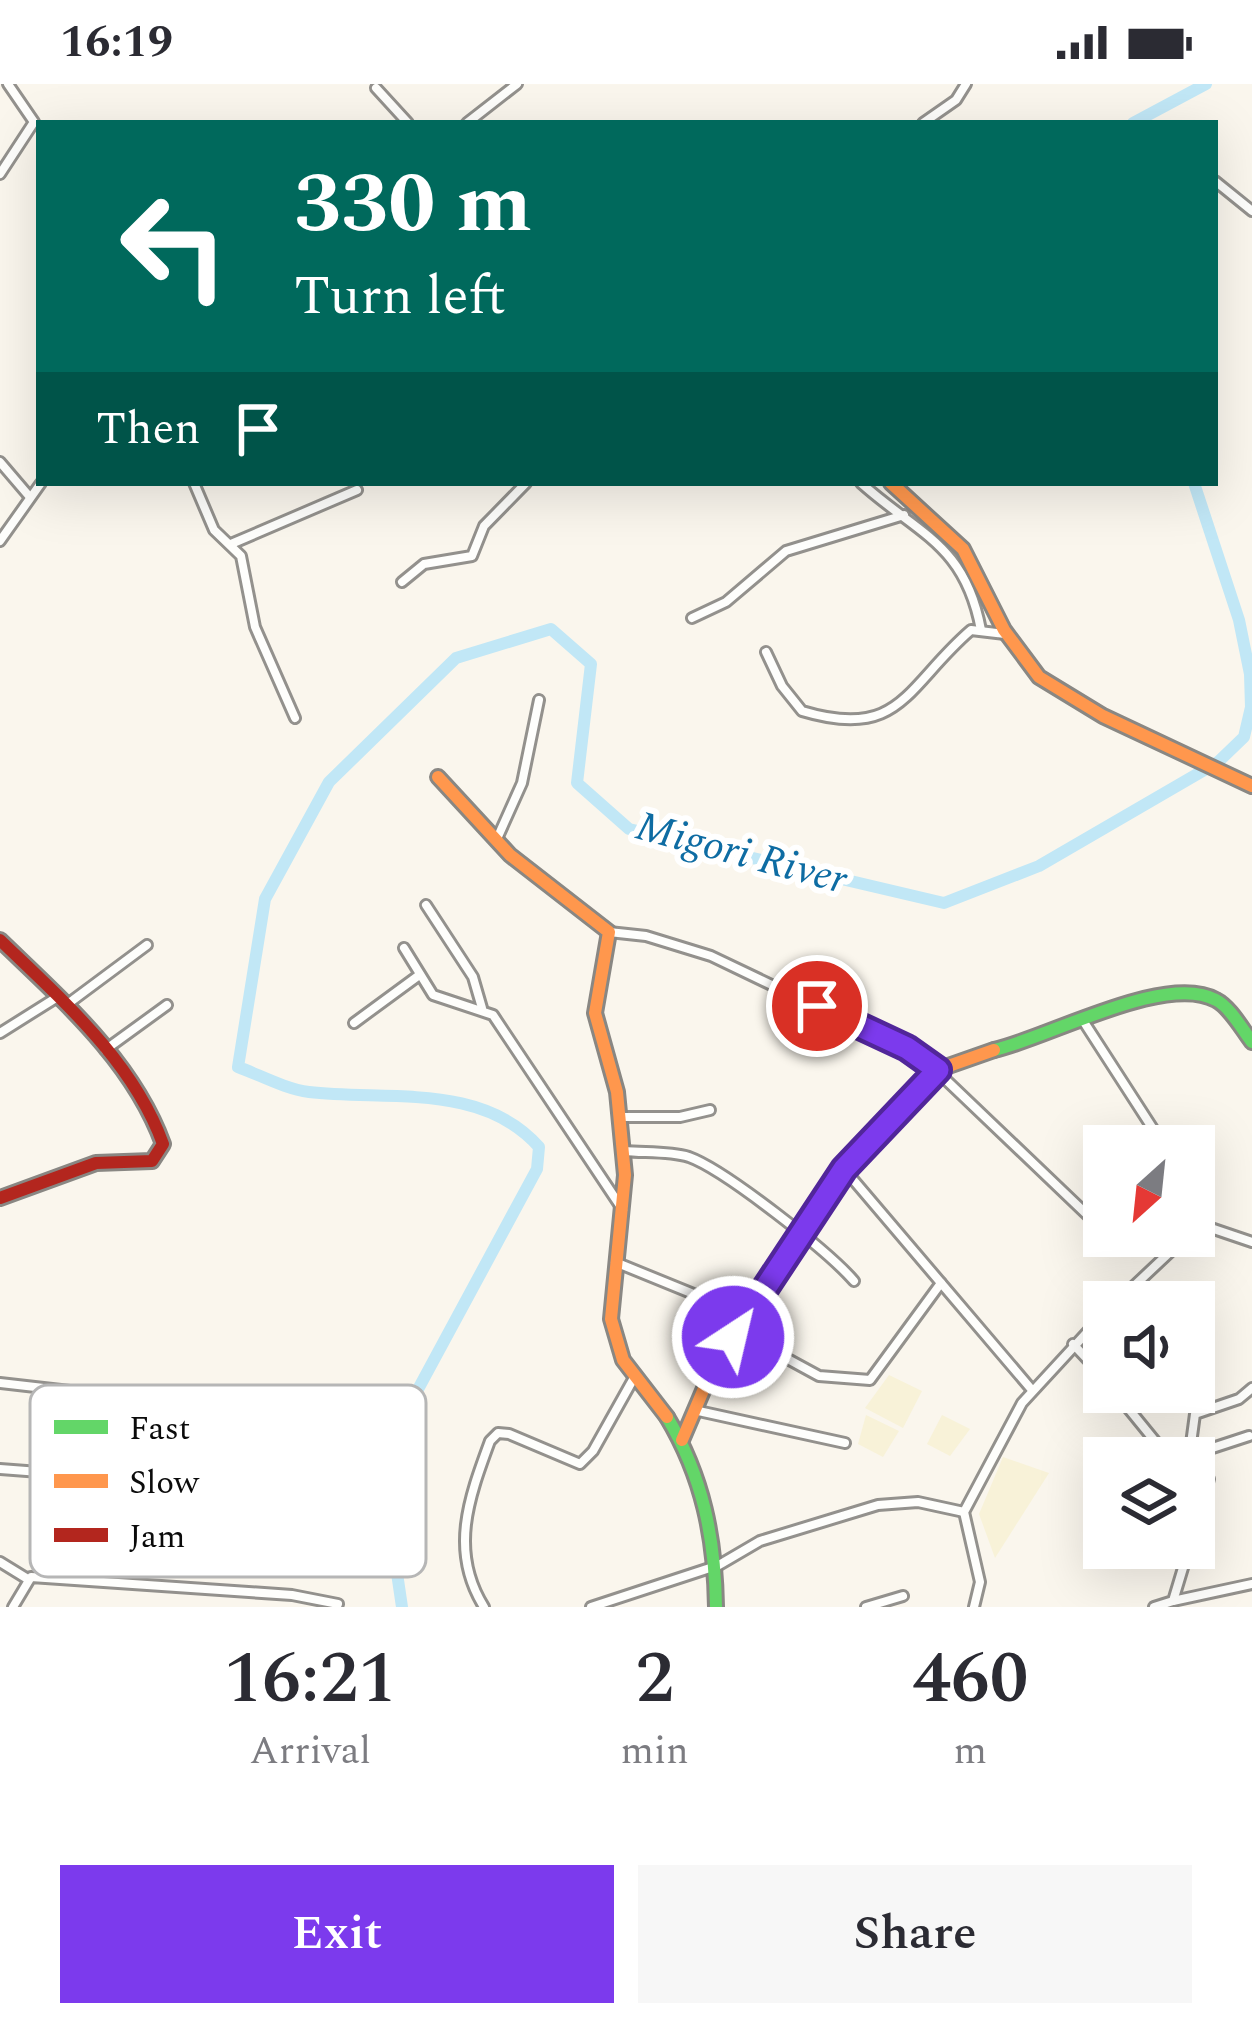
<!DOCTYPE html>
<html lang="en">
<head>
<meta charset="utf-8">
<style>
	body { margin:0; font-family:Spectral,serif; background:#f7f7f7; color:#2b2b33; height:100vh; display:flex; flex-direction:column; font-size:45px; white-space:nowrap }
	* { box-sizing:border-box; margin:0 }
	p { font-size:39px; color:#7c7c81 }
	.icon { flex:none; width:66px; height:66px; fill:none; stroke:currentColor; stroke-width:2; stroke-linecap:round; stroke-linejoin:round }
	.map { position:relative; height:1523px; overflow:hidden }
	.sheet { display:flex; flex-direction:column; background:#fff; flex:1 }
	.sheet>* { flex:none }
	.guide { position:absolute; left:36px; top:36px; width:1182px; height:366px; border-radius:0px; box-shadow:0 12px 48px #0002; background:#00695c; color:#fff; overflow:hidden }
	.needle { width:78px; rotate:207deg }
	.controls { position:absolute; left:1083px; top:1041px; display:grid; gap:24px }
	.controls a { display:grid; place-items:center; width:132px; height:132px; border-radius:0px; background:#fff; box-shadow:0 12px 48px #0002; font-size:60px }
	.pin { position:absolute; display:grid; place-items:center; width:102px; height:102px; color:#fff; margin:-51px; border:6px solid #fff; border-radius:50%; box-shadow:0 3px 12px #0007 }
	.me { position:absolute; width:132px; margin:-66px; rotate:35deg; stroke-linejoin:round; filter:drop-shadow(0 0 9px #0008) }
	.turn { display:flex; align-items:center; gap:42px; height:252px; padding:0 60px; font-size:54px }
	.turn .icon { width:156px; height:156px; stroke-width:2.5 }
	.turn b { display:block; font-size:84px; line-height:102px }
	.then { display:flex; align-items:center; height:114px; padding:0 60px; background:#0003; gap:24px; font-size:45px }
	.eta { display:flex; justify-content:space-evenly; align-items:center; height:204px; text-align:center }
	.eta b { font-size:72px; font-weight:600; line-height:84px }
	.primary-button { display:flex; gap:24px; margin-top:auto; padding:24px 60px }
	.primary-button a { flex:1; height:138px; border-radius:0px; background:#7c3aed; color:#fff; font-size:48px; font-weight:600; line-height:138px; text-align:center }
	.primary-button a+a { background:#f7f7f7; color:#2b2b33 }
	.status { display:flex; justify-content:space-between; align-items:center; height:84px; padding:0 60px; background:#fff; direction:ltr }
	.status svg { height:33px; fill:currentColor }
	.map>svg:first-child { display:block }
</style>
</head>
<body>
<div class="status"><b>16:19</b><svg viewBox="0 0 49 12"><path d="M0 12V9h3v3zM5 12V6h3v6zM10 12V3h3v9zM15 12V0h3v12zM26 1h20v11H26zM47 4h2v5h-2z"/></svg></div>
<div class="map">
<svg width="1252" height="1523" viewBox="0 0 1252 1523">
	<rect width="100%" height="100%" fill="#faf6ed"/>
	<g fill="#f8f2d8">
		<path d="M889 1291 922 1307 903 1344 865 1324Z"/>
		<path d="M866 1331 899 1347 883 1373 858 1360Z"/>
		<path d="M942 1331 970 1345 950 1372 927 1360Z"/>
		<path d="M1003 1373 1049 1389 995 1474 979 1430Z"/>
	</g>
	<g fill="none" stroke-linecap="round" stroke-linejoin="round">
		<g stroke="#c1e7f6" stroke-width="12">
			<path d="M1133 39 1206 0"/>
			<path d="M402 1523 387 1421 390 1372 409 1322 537 1085 539 1063C482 998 386 1017 309 1008 285 1005 260 991 238 983L265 815 329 698 456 574 551 545 591 580 577 699 629 745 944 819 1039 782 1218 678 1244 653 1251 623 1250 590 1239 536 1194 399"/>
		</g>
		<g stroke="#93918d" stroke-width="14">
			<g id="street">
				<path d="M376 4 408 39"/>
				<path d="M467 39 517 0"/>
				<path d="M923 39 956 16 966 0"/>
				<path d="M0 90 34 38 8 0"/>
				<path d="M1215 97 1252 127"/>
				<path d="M0 378 29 412"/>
				<path d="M194 399 214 446 241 472 255 543 295 634"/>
				<path d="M861 399C919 451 965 460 981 546"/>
				<path d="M0 457 41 399"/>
				<path d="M231 460 357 406"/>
				<path d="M402 498 424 480 472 472 484 442 526 399"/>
				<path d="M692 534 726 518 786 467 904 431"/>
				<path d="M766 568 782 602 802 627C901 657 906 602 971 546L1005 550"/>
				<path d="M496 757 522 699 539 616"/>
				<path d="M426 821 473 893 482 924"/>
				<path d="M609 848 646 852 711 872 922 973 1101 1144"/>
				<path d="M404 864 433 911 493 931 623 1126"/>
				<path d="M69 919 147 861"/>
				<path d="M1082 935 1164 1062"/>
				<path d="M354 939 418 892"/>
				<path d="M0 949 59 912"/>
				<path d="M105 966 167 921"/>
				<path d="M621 1033H680L710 1026"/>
				<path d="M624 1067C645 1069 669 1067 689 1073 725 1086 829 1168 854 1197"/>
				<path d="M845 1086 1032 1306"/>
				<path d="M1194 1121 1199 1140 1194 1145"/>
				<path d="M1199 1140 1252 1158"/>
				<path d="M615 1178 750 1233"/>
				<path d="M1117 1218 1187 1152"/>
				<path d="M738 1248 819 1292 870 1296 941 1199"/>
				<path d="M1073 1260 1104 1293"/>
				<path d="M0 1299 166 1318"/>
				<path d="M1115 1308 1159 1362 1180 1370 1190 1367 1195 1330 1239 1315 1252 1304"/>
				<path d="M694 1326 845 1359"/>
				<path d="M1191 1371 1249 1352"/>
				<path d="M1194 1374 1209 1395 1194 1450"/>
				<path d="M0 1385 302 1408"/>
				<path d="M0 1478 26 1494"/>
				<path d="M1173 1517 1252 1500"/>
				<path d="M13 1523 31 1493 292 1511 338 1520"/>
				<path d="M484 1523C449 1467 469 1414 490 1357L498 1349 509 1350 580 1380 593 1367 635 1292"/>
				<path d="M591 1523 719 1481 760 1457 878 1421 918 1418 964 1428"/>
				<path d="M866 1523 903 1512"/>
				<path d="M974 1523 980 1498 964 1428 1022 1319 1104 1230"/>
				<path d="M1154 1523 1173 1517 1189 1464"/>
			</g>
		</g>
		<g stroke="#898783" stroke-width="18">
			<g id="fast">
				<path d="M994 966C1048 954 1166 888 1216 916 1230 923 1242 945 1252 958"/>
				<path d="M667 1333C703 1393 715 1454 716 1523"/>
			</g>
		</g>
		<g stroke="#898783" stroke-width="18">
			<g id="slow">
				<path d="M891 399 963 465 1004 546 1039 593 1103 632 1252 702"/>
				<path d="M438 693 510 771 609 848 595 929 617 1008 625 1091 611 1235 623 1276 667 1333"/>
				<path d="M682 1356 717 1274 873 1049 937 986 994 966"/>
			</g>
		</g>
		<g stroke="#898783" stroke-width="18">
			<path id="jam" d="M0 856C62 916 133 977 163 1060L152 1077 96 1079 0 1114"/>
		</g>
		<use href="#street" stroke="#fefefc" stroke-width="8"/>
		<use href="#fast" stroke="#63d668" stroke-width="12"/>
		<use href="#slow" stroke="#ff974d" stroke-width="12"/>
		<use href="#jam" stroke="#b3261e" stroke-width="12"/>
	</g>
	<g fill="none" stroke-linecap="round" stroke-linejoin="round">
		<g stroke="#51269a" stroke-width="30">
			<path id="route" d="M733 1253 844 1085 938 986 907 964 817 922"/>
		</g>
		<use href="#route" stroke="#7c3aed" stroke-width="21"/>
	</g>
	<g text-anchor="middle" stroke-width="12" stroke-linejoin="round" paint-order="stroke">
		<g font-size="42" font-style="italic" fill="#0e6ca3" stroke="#fff">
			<text transform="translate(742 767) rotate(15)" y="15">Migori River</text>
		</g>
	</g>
	<rect x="30" y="1301" width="396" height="192" rx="18" fill="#fff" stroke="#b6b6b6" stroke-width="3"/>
	<rect x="54" y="1336" width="54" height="14" fill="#63d668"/>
	<rect x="54" y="1390" width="54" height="14" fill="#ff974d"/>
	<rect x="54" y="1444" width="54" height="14" fill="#b3261e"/>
	<g font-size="33" fill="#0b0b0b">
		<text x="129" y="1355">Fast</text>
		<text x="129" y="1409">Slow</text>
		<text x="129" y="1463">Jam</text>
	</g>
</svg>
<div class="controls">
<a><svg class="needle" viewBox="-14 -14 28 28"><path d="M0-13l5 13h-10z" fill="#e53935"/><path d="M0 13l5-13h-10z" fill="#7c7c81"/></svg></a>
<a><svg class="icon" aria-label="sound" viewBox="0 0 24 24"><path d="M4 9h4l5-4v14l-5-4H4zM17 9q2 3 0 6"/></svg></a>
<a><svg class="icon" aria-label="layers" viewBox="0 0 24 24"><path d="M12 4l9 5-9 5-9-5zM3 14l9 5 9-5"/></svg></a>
</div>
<div class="pin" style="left:817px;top:922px;background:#d93025"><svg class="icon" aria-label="arrive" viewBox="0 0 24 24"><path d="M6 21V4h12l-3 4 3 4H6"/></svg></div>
<svg class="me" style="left:733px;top:1253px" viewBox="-20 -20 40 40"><circle r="17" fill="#7c3aed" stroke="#fff" stroke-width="3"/><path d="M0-11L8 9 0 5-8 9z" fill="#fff"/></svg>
<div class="guide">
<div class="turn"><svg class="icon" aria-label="left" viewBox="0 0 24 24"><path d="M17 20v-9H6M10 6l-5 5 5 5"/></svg><div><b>330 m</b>Turn left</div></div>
<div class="then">Then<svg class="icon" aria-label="arrive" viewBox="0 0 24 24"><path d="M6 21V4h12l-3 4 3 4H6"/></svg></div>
</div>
</div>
<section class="sheet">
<div class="eta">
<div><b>16:21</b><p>Arrival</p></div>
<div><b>2</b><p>min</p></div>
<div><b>460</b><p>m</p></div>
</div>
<div class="primary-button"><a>Exit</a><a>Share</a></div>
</section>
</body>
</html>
